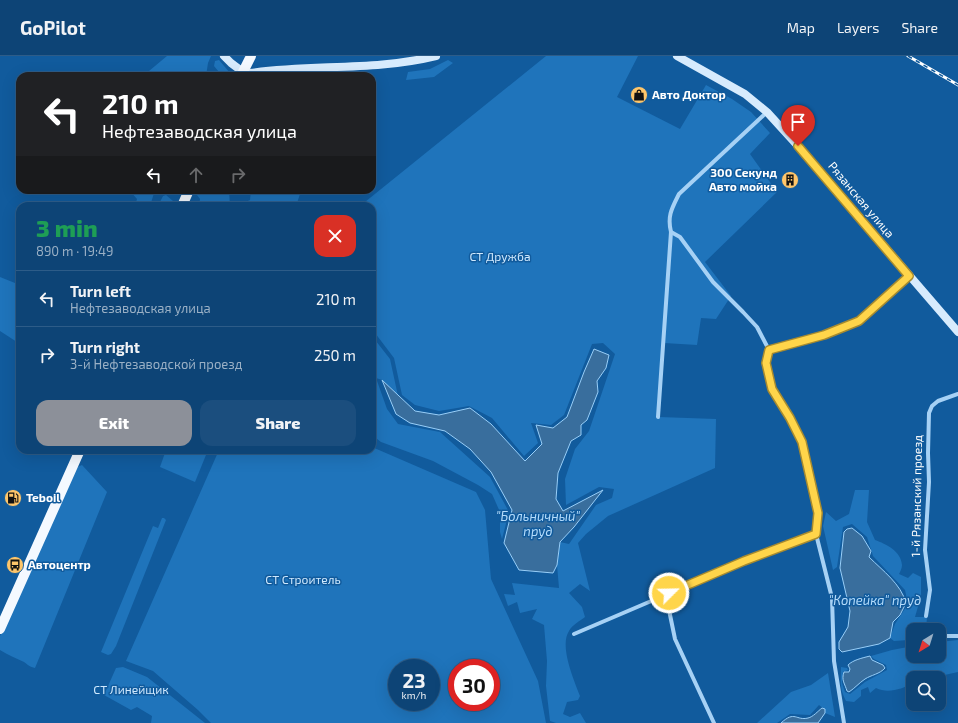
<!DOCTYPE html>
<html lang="en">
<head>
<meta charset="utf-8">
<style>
	body { margin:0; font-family:"Exo 2",sans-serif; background:#1b4e7e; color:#f1f3f6; height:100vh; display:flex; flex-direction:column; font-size:15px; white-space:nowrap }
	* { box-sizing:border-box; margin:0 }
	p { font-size:13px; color:#9ab0c5 }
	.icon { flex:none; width:22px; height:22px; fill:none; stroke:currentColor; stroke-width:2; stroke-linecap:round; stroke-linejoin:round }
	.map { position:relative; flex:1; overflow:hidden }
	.drawer { position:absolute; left:16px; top:146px; width:360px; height:252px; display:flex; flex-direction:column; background:#0d4476; border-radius:12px; box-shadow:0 4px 16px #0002,0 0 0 1px #2d5c88 }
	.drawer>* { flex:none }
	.top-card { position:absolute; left:16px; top:16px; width:360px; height:122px; border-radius:12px; box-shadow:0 4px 16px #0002,0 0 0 1px #2d5c88; background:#202124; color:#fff; overflow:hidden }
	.needle { width:26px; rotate:218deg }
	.fabs { position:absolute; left:906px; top:567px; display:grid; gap:8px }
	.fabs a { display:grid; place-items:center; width:40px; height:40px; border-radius:8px; background:#0d4476; box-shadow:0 4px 16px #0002,0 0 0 1px #2d5c88; font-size:20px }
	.speed { position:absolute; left:388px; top:603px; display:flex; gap:8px; font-size:20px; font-weight:700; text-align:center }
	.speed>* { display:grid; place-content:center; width:52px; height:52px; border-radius:50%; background:#0d4476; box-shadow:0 4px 16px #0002,0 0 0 1px #2d5c88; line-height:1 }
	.speed small { font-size:10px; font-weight:400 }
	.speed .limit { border:6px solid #d22; background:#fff; color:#111 }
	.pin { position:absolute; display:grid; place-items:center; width:34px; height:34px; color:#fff; margin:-41px -17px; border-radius:50% 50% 50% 0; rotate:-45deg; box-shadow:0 0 4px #0007 }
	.pin .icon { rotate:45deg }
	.me { position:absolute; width:44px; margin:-22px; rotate:67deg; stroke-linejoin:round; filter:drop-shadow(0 0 3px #0008) }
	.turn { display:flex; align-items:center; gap:14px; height:84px; padding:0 20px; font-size:18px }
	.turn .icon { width:52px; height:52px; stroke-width:2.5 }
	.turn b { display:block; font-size:28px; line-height:34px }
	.lanes { display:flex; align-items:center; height:38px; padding:0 20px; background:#0003; justify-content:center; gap:20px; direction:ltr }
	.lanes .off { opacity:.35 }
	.round { display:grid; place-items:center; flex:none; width:42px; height:42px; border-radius:12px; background:#1b4e7e }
	.summary { display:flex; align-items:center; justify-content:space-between; height:68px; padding:0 20px }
	h1 { font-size:24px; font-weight:800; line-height:30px; color:#1e9e55 }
	.button { display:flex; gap:8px; margin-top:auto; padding:8px 20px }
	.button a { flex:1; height:46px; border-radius:12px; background:#8c9099; color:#fff; font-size:16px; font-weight:800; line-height:46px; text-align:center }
	.button a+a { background:#1b4e7e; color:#f1f3f6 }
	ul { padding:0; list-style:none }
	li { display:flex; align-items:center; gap:12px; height:56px; padding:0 20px; border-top:1px solid #2d5c88 }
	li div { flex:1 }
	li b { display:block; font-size:15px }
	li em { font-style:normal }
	header { display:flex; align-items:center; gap:24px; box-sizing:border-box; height:56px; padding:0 20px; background:#0d4476; border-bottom:1px solid #2d5c88 }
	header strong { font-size:19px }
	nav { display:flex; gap:22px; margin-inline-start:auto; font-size:14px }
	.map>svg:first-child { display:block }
</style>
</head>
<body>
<header>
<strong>GoPilot</strong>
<nav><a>Map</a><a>Layers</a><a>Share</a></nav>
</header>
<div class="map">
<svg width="958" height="667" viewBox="0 0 958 667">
	<rect width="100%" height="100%" fill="#115b9d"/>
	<g fill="#1f74bb" fill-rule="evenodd">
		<path d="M167 0H211L208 7 206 20H143Z"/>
		<path d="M546 0H638L617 41 680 73 706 29 732 43 751 56 770 77 750 98 777 136 705 206 731 240 716 263 701 262 697 289 664 287 659 361 716 363 715 412 608 460 586 478 578 487 590 535 580 528 569 537 582 551 585 561C580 565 572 569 569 575 559 590 574 624 580 640L578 644 567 646 563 658 570 661 580 657 586 667H556L550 665 546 630 547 605 544 569 532 563 537 553 520 557 517 546 508 550 504 538 515 539 512 527 559 532 557 509 560 486 569 488 596 449 612 442 614 433 599 431 566 449 565 423 575 393 589 375 615 298 603 287 592 288 564 359 551 369 531 367 538 387 524 400 492 362 469 350 439 355 415 349 402 339 394 302 372 273V150H360Z"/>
		<path d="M219 4 230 17V20H220L219 16 214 10 215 5Z"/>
		<path d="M448 4 453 7 434 21 406 24 408 16 430 13Z"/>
		<path d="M129 134H155L150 150H135L137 143Z"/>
		<path d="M199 134H229L230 150H199L200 143 197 139Z"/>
		<path d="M251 134H306L301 135 297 147 292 150H237L250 144Z"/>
		<path d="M166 139 173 145 174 150H158L163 140Z"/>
		<path d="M0 221 20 229V288L0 275Z"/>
		<path d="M372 280 390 303 398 340 382 324 376 322 387 353 398 368 440 376 490 421 509 456 502 483 500 476V456L492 438 478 429 433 405 381 386 372 379Z"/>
		<path d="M372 391 476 436 485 454 491 523 538 625 546 667H211L198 654 153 615 126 605 219 394H372ZM397 612H431V646H397ZM457 612H491V646H457Z"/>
		<path d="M166 394H208L195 426 160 411Z"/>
		<path d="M82 409 107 436 35 612C30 611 28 609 24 606 16 602 8 599 0 594V580L75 412Z"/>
		<path d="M855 434H869L867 466 875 484C886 488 901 495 902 509 902 512 900 516 899 518L908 522 913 517 921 521V540L915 561H927L926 574H912L909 584 894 585 890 582 895 568 908 548 905 534 873 500 867 481 852 468 843 471 837 511 833 514 823 470 826 456 836 465 849 458Z"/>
		<path d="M162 462H164L166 464 116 590 111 598 108 599 101 596 153 470 158 472Z"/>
		<path d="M958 584V616L931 622H913V627C902 633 888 638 876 632L870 637 868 631 861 634V640L854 646 846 645C839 632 841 624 841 611L847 612 848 614 843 616 842 627 845 636 850 638 865 626 887 614 886 609 874 603 871 600 892 594 913 590V600H939V586Z"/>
		<path d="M123 611 147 621 205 667H151L152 660 137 651 131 654 104 639 116 612Z"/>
		<path d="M828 617 835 661 825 657 824 653 819 649 810 659 790 658 777 667H757L791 636 811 629Z"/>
	</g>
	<g fill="#396e9d" stroke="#98cef8">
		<path d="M594 293 609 299 606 312 597 325 598 336 587 364 581 369V379L571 385 558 417 556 443 563 455 603 434 574 471 560 486 557 509 553 517 519 514 504 487 512 454 491 416 470 393 445 375 410 367 396 358 382 324 415 355 439 359 470 352 491 368 525 405 542 388 536 369 553 372 567 361 584 316Z"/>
		<path d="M852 472 862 480 871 495 869 501C883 515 901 528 906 547L900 559 893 566 890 582 879 588 842 596 839 593V586L848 571 850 555 840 512 844 476 847 473Z"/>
		<path d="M870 600 872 604 883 609 885 612C880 618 871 619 865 623 859 627 855 632 849 636L847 635C845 628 841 624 844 616H849L850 613 848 609C853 604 862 602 870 600Z"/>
		<path d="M822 652 825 653V657L818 667H781C795 654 796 665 808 662 813 661 818 655 822 652Z"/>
	</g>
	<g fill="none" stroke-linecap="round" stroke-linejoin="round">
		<g stroke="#a6d1f5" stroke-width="4">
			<path d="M671 176 680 181 713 226 743 256 757 271 769 294 767 307 772 333 790 362 802 386 818 457 816 478 832 542 834 605 844 667"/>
			<path d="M769 294 824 279 859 265 909 220"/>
			<path d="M658 361 671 176C667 160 672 152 679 138L767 56"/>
			<path d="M675 534 669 554 675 583 714 667"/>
			<path d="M926 560 930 534 925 494 929 426 928 397 929 357 932 350 938 345 958 338"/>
			<path d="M574 578 745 505 816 478"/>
			<path d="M939 580H958"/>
			<path d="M912 587 913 586"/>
		</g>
		<g stroke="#d7ebfd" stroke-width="8">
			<path d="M224 0 231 7 243 16"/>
			<path d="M677 0 745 38 767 56 798 90 958 276"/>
			<path d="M250 17C311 8 375 15 436 0"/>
		</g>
		<g stroke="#f4f9ff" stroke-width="10">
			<path d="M241 20 251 0"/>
			<path d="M182 150 189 134"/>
			<path d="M0 573 80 394"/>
		</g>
		<g stroke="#fff" stroke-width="3">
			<path id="rail" d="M908 0 958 29"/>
		</g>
		<use href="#rail" stroke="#115b9d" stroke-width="1.5" stroke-dasharray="4.5" stroke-linecap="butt"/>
	</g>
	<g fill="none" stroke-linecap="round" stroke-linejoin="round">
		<g stroke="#a68a30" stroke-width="10">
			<path id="route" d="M669 537 744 505 816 478 818 457 802 386 790 362 772 333 766 307 769 294 824 279 859 265 909 220 798 90"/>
		</g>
		<use href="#route" stroke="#ffd54a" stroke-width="7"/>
	</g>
	<defs>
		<g id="shop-disc" transform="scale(0.9)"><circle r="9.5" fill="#ffc66a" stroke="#115b9d"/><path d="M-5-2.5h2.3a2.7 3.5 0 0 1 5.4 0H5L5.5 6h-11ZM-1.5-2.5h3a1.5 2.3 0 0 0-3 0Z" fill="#111"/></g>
		<g id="building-disc" transform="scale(0.9)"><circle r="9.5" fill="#ffc66a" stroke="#115b9d"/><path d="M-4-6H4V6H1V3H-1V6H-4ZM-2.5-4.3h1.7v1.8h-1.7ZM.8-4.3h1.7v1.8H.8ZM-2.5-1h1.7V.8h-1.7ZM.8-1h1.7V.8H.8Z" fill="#111"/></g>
		<g id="fuel-disc" transform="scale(0.9)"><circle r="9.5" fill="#ffc66a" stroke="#115b9d"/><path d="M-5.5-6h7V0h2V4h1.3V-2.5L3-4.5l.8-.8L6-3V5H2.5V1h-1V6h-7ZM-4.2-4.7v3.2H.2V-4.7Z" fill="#111"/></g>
		<g id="bus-disc" transform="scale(0.9)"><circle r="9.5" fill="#ffc66a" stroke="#115b9d"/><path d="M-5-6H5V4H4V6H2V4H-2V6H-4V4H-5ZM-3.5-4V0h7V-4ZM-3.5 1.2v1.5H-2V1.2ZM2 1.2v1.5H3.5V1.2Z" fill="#111"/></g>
	</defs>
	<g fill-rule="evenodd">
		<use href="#shop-disc" x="639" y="39"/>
		<use href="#building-disc" x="790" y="124"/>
		<use href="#fuel-disc" x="13" y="442"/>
		<use href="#bus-disc" x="15" y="509"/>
	</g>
	<g text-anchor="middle" stroke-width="3" stroke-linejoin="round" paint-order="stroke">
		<g font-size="12" font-weight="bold" fill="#fff" stroke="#115b9d" text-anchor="start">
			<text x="652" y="43">Авто Доктор</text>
			<text x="777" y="121" text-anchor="end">300 Секунд<tspan x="777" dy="14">Авто мойка</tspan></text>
			<text x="26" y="446">Teboil</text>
			<text x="28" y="513">Автоцентр</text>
		</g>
		<g font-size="12" fill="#fff" stroke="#115b9d">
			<text transform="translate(861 144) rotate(50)" y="4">Рязанская улица</text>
			<text transform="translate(917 440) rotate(-89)" y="4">1-й Рязанский проезд</text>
		</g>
		<g font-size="12" fill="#cfe9fe" stroke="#115b9d">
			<text x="500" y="205">СТ Дружба</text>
			<text x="303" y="528">СТ Строитель</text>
			<text x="131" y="638">СТ Линейщик</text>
		</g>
		<g font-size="13" font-style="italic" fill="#b3dbfb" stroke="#115b9d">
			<text x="538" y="465">"Больничный"<tspan x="538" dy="15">пруд</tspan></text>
			<text x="875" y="549">"Копейка" пруд</text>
		</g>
	</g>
</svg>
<div class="fabs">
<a><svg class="needle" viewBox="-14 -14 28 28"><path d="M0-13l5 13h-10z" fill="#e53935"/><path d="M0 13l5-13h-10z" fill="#9ab0c5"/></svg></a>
<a><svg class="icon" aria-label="search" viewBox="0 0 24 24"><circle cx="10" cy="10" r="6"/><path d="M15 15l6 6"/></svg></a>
</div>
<div class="speed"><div>23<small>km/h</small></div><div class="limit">30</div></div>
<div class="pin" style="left:798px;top:90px;background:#d93025"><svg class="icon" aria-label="arrive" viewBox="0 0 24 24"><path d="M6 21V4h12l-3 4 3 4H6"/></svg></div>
<svg class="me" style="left:669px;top:537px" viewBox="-20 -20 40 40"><circle r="17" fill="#ffd54a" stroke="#fff" stroke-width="3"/><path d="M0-11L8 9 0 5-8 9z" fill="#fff"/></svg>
<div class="top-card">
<div class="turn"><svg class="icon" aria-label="left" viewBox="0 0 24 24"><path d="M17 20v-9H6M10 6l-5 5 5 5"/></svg><div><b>210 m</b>Нефтезаводская улица</div></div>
<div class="lanes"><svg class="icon" aria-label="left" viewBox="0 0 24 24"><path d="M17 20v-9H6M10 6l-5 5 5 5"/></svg><svg class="icon off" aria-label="ahead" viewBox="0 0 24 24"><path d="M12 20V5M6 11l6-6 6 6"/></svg><svg class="icon off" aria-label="right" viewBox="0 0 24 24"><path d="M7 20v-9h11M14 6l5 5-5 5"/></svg></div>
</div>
<section class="drawer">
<div class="summary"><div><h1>3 min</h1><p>890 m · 19:49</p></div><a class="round" style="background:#d93025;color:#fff"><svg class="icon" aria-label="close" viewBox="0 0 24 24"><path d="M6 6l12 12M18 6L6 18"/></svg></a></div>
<ul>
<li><svg class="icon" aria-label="left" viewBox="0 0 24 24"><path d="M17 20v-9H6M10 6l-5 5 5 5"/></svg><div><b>Turn left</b><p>Нефтезаводская улица</p></div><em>210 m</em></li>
<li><svg class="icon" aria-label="right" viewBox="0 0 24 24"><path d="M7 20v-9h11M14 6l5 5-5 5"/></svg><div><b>Turn right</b><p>3-й Нефтезаводской проезд</p></div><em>250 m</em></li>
</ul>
<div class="button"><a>Exit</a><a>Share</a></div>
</section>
</div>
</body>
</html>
